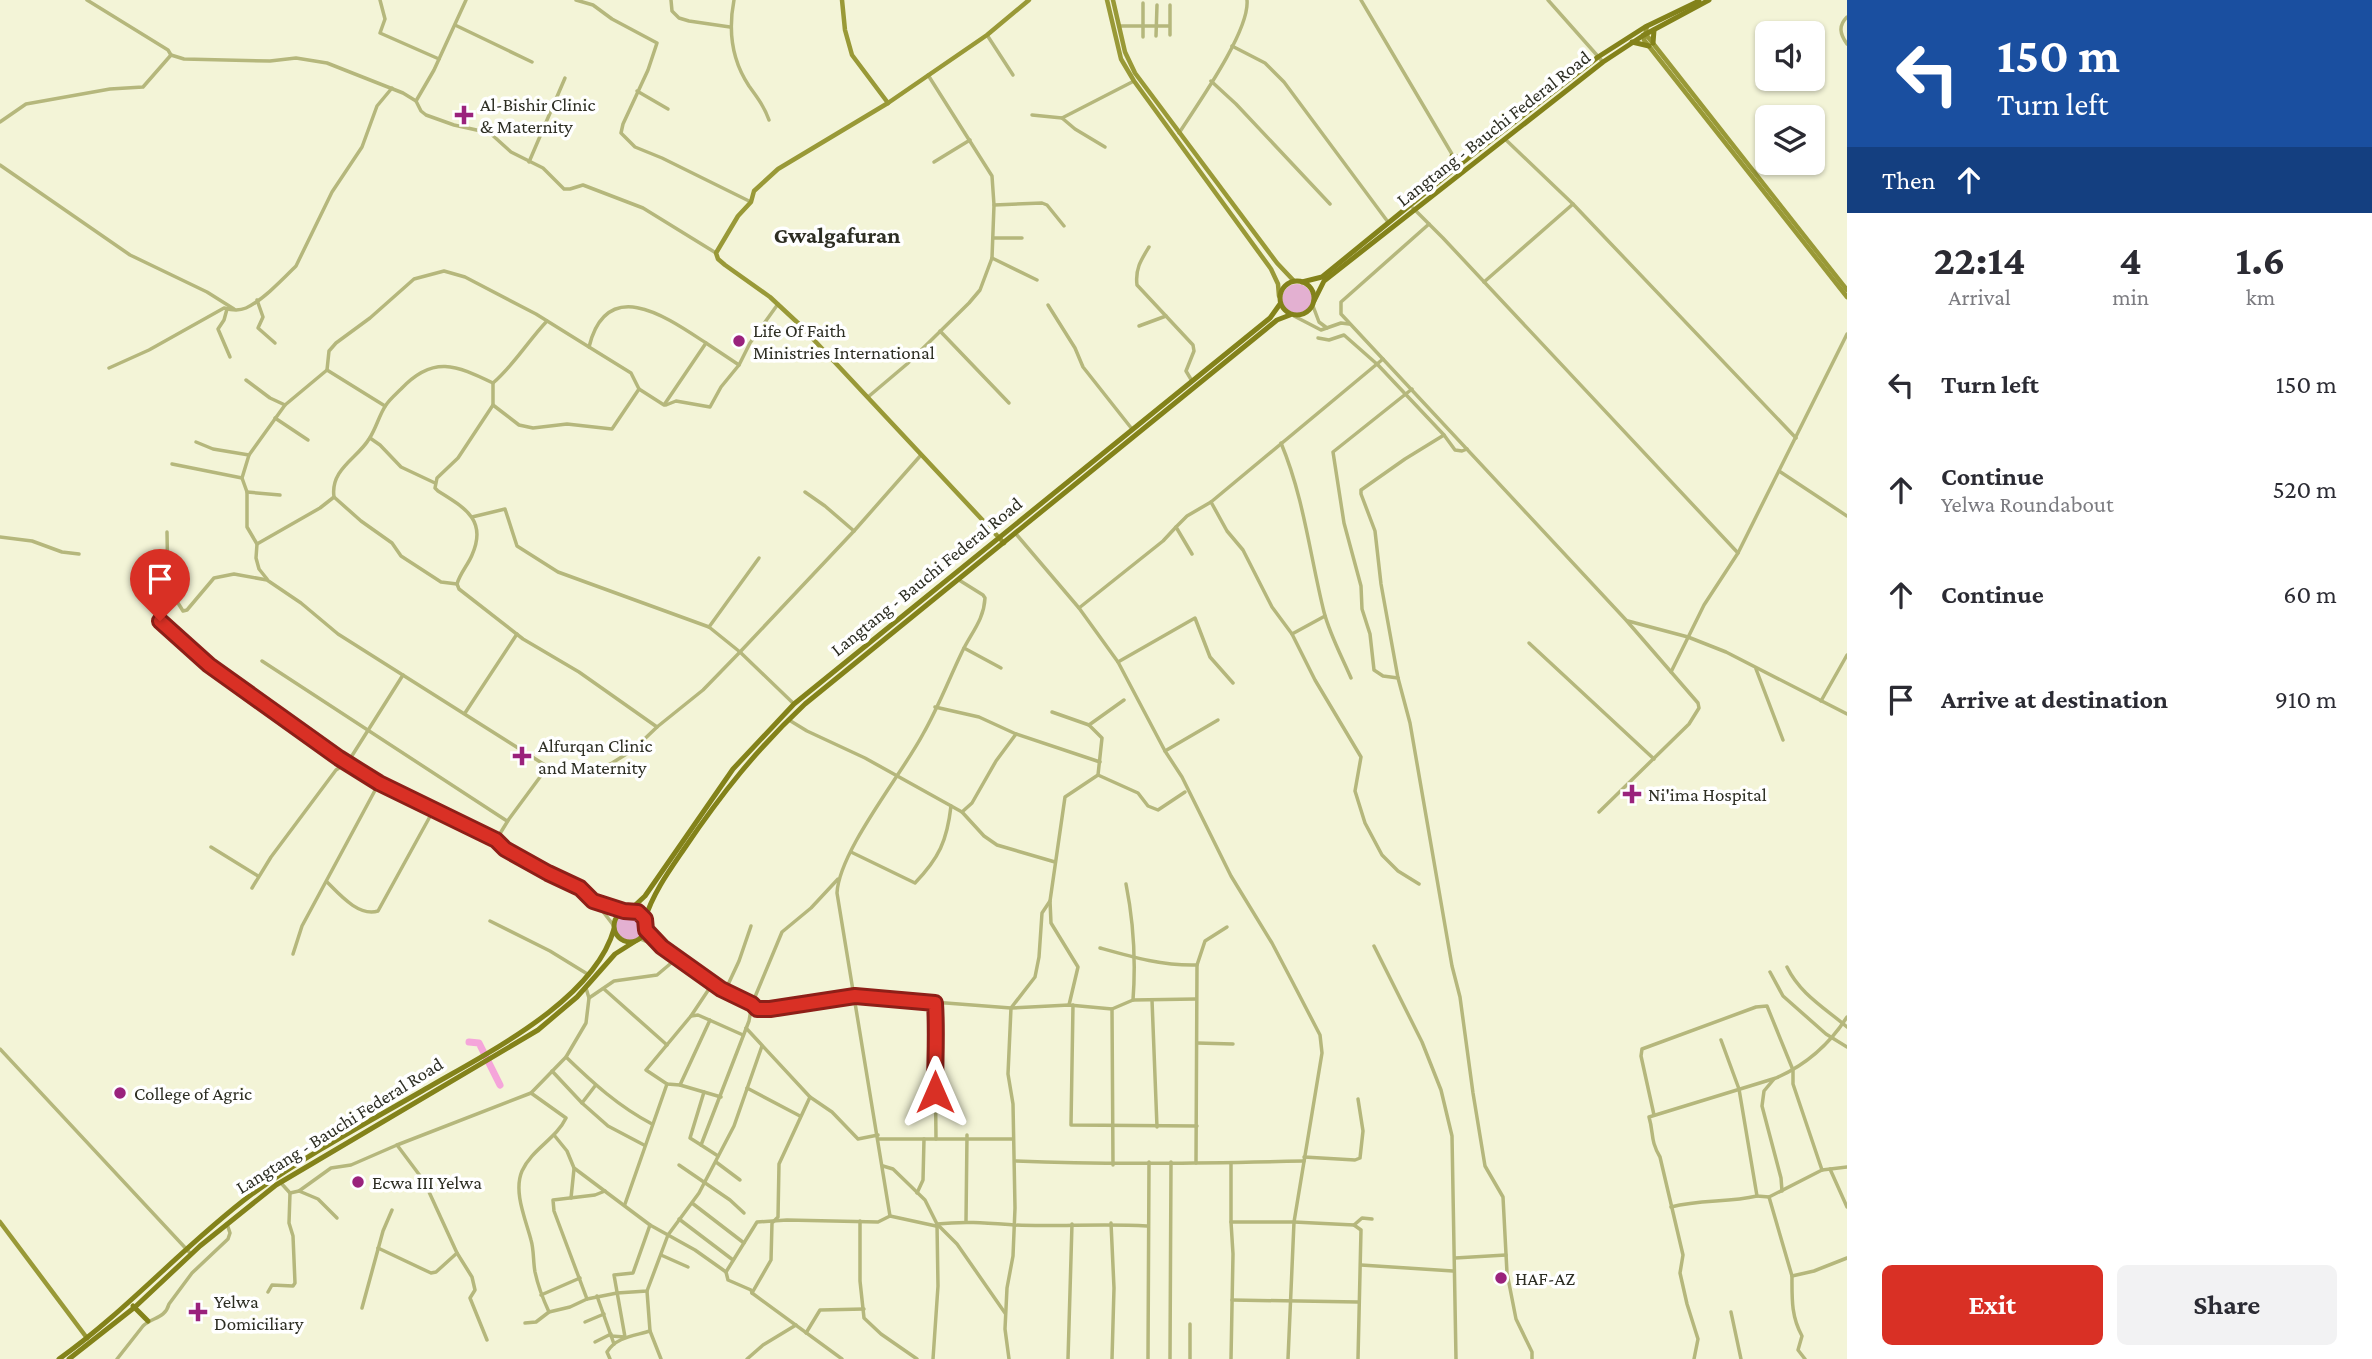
<!DOCTYPE html>
<html lang="en">
<head>
<meta charset="utf-8">
<style>
	body { margin:0; font-family:"Crimson Pro",serif; background:#f2f2f3; color:#2b2b33; height:100vh; display:flex; flex-direction:column; font-size:26px; white-space:nowrap }
	* { box-sizing:border-box; margin:0 }
	p { font-size:23px; color:#7c7c81 }
	.icon { flex:none; width:38px; height:38px; fill:none; stroke:currentColor; stroke-width:2; stroke-linecap:round; stroke-linejoin:round }
	.map { position:relative; flex:1; overflow:hidden }
	.details { display:flex; flex-direction:column; background:#fff; width:525px }
	.details>* { flex:none }
	.banner { background:#1a4fa0; color:#fff; overflow:hidden }
	.fabs { position:absolute; left:1755px; top:21px; display:grid; gap:14px }
	.fabs a { display:grid; place-items:center; width:70px; height:70px; border-radius:10px; background:#fff; box-shadow:0 2px 5px #0004; font-size:35px }
	.pin { position:absolute; display:grid; place-items:center; width:60px; height:60px; color:#fff; margin:-72px -30px; border-radius:50% 50% 50% 0; rotate:-45deg; box-shadow:0 0 7px #0007 }
	.pin .icon { rotate:45deg }
	.me { position:absolute; width:77px; margin:-38px; rotate:0deg; stroke-linejoin:round; filter:drop-shadow(0 0 5px #0008) }
	.turn { display:flex; align-items:center; gap:24px; height:147px; padding:0 35px; font-size:32px }
	.turn .icon { width:91px; height:91px; stroke-width:2.5 }
	.turn b { display:block; font-size:49px; line-height:60px }
	.then { display:flex; align-items:center; height:66px; padding:0 35px; background:#0003; gap:14px; font-size:26px }
	.eta { display:flex; justify-content:space-evenly; align-items:center; height:119px; text-align:center }
	.eta b { font-size:42px; font-weight:700; line-height:49px }
	.primary-button { display:flex; gap:14px; margin-top:auto; padding:14px 35px }
	.primary-button a { flex:1; height:80px; border-radius:10px; background:#d93025; color:#fff; font-size:28px; font-weight:700; line-height:80px; text-align:center }
	.primary-button a+a { background:#f2f2f3; color:#2b2b33 }
	ul { padding:0; list-style:none }
	li { display:flex; align-items:center; gap:21px; height:105px; padding:0 35px }
	li div { flex:1 }
	li b { display:block; font-size:26px }
	li em { font-style:normal }
	main { display:flex; flex:1; min-height:0 }
	.map>svg:first-child { display:block }
</style>
</head>
<body>
<main>
<div class="map">
<svg width="1847" height="1359" viewBox="0 0 1847 1359">
	<rect width="100%" height="100%" fill="#f3f4d7"/>
	<g fill="#e3b0d1">
		<circle cx="1297" cy="299" r="15"/>
		<circle cx="630" cy="926" r="14"/>
	</g>
	<g fill="none" stroke-linecap="round" stroke-linejoin="round">
		<path stroke="#f5a5da" stroke-width="7" d="M469 1042 479 1043 500 1085"/>
		<g stroke="#b5b77c" stroke-width="3.5">
			<path d="M87 0 168 50 171 55"/>
			<path d="M380 0 385 19 380 33 439 59"/>
			<path d="M576 0 593 5 612 19 657 43 648 70 623 124 621 133 635 147 662 158 751 202"/>
			<path d="M671 0 672 11 679 18 689 21 730 27"/>
			<path d="M734 0C728 31 731 59 749 86 757 97 764 106 769 120"/>
			<path d="M1361 0 1462 171"/>
			<path d="M1548 0 1603 62"/>
			<path d="M1847 17C1838 26 1840 34 1847 44"/>
			<path d="M455 25 532 62"/>
			<path d="M1119 26H1169"/>
			<path d="M987 35 1013 75"/>
			<path d="M1170 35V5"/>
			<path d="M1156 36 1157 5"/>
			<path d="M1143 37V3"/>
			<path d="M1232 46 1265 63 1284 82 1388 222"/>
			<path d="M1211 81 1236 104 1330 204"/>
			<path d="M637 91 668 109"/>
			<path d="M416 101 434 70 466 0"/>
			<path d="M1032 115 1062 118 1134 81"/>
			<path d="M1062 118 1075 129 1105 147"/>
			<path d="M0 122 26 104 110 89 143 87 171 55 184 59 270 61 296 58 327 63 403 93 416 101 421 111 426 115 454 125 490 133 511 152 543 168 564 189H570L583 185 643 208 716 253"/>
			<path d="M1179 133C1197 105 1250 31 1247 0"/>
			<path d="M1505 139 1573 204 1796 438"/>
			<path d="M529 162 565 78"/>
			<path d="M934 162 970 140"/>
			<path d="M0 165 130 255 207 292 234 309"/>
			<path d="M994 205 1042 203 1047 205 1064 226"/>
			<path d="M1413 208 1443 238 1738 553"/>
			<path d="M1429 224 1341 302V314L1626 620 1698 703 1699 708 1689 724 1599 812"/>
			<path d="M994 238H1022"/>
			<path d="M1149 247C1141 260 1135 269 1137 285L1193 345 1194 351 1186 371 1192 381"/>
			<path d="M992 258 1037 280"/>
			<path d="M1484 282 1573 204"/>
			<path d="M257 300 263 317 258 328 275 343"/>
			<path d="M1048 305 1075 348 1083 367 1132 429"/>
			<path d="M1313 306 1319 322 1327 328"/>
			<path d="M227 309 224 320 218 329 230 357"/>
			<path d="M1294 316 1321 330 1341 323 1349 324"/>
			<path d="M1139 326 1166 316"/>
			<path d="M940 331 1009 403"/>
			<path d="M1318 338 1329 340 1344 335 1378 365 1444 435"/>
			<path d="M109 368 149 350 224 308C231 310 239 311 246 308 262 301 283 279 296 266L332 192 362 147 377 106 392 88"/>
			<path d="M327 370 385 406"/>
			<path d="M246 380 270 398 285 405"/>
			<path d="M639 389 631 373 589 347C607 274 668 318 706 343"/>
			<path d="M868 397 907 364 969 303 980 290 992 258 994 205 992 176 928 75"/>
			<path d="M493 405V383C514 365 528 341 547 321"/>
			<path d="M666 405 676 401 710 407 721 387 739 365"/>
			<path d="M275 418 308 440"/>
			<path d="M370 438 380 445 401 467 435 483"/>
			<path d="M196 442 213 449 249 455"/>
			<path d="M1281 443C1304 498 1310 556 1324 612 1330 635 1342 657 1351 678"/>
			<path d="M1467 449 1462 451 1455 450 1444 435 1405 459 1361 490V494L1375 531 1381 584 1398 678 1410 723 1452 966 1460 997 1473 1093 1485 1166 1503 1197 1507 1273 1516 1319 1532 1352V1359"/>
			<path d="M172 464 242 478"/>
			<path d="M1779 471 1847 516"/>
			<path d="M247 492 280 495"/>
			<path d="M805 492 825 506 854 531"/>
			<path d="M334 497 361 521 392 543 401 556 441 582 457 584"/>
			<path d="M1211 502 1227 531 1243 550 1272 607 1292 634 1325 616"/>
			<path d="M472 517 505 509 517 546 558 572 709 627 740 652 854 531 921 455"/>
			<path d="M167 532 168 587 183 611 187 610 214 578 234 574 267 580 301 603 338 634 545 765 570 775 602 768 612 763 633 750 657 727 703 690 740 652 794 704"/>
			<path d="M1016 534 1079 608 1118 662 1195 618 1210 657 1233 683"/>
			<path d="M0 537 32 541 62 552 79 554"/>
			<path d="M257 544 320 508 334 497C330 469 358 458 369 439 376 429 379 415 386 405 390 399 396 394 401 389 433 355 456 365 493 383"/>
			<path d="M1192 554 1176 527 1187 516 1211 502 1383 359"/>
			<path d="M267 579 259 569 256 558 257 544 247 527V492L242 478 249 455 285 405 327 370 329 351 336 343 370 318 414 279 444 271 465 277 536 314 589 347"/>
			<path d="M175 602 160 619 161 623 209 665 339 758 379 783 496 840C513 862 553 872 577 886 591 894 604 913 614 926"/>
			<path d="M1079 608 1163 541 1176 527"/>
			<path d="M1628 621 1688 637 1726 652 1847 714"/>
			<path d="M709 627 759 558"/>
			<path d="M1292 634 1315 680 1361 757 1355 791 1365 823 1382 855 1398 871 1419 884"/>
			<path d="M1529 643 1654 759"/>
			<path d="M964 648 1001 668"/>
			<path d="M262 661 507 821"/>
			<path d="M1118 662 1165 751 1182 777 1231 876 1272 943 1293 983 1320 1035 1322 1053 1294 1222 1288 1359"/>
			<path d="M1756 669 1783 740"/>
			<path d="M1671 672 1704 605 1738 553 1847 334"/>
			<path d="M1398 678 1383 676 1374 670 1370 634 1362 609 1361 586 1344 523 1333 452 1412 389"/>
			<path d="M1821 701 1847 655"/>
			<path d="M935 707 979 717 1016 734 1100 762"/>
			<path d="M1052 712 1089 725"/>
			<path d="M465 713 517 634"/>
			<path d="M789 720 807 731 865 758 962 812 984 836 997 845 1055 862"/>
			<path d="M657 727 579 672 523 639 459 589 457 584C460 573 468 565 472 555 488 519 463 507 438 491L435 488 437 478 458 458 493 405 519 425 533 428 567 424 612 429 639 389 664 405 706 343 739 365 750 343 778 304"/>
			<path d="M1165 751 1218 720"/>
			<path d="M1098 775 1138 793 1148 806 1158 810 1185 792"/>
			<path d="M962 812 972 803 996 761 1016 734"/>
			<path d="M496 840 509 819 543 773 545 765"/>
			<path d="M211 847 258 876"/>
			<path d="M851 852 915 883C939 858 947 841 951 806"/>
			<path d="M327 882C340 895 359 917 378 911L433 811"/>
			<path d="M252 888 271 857 336 770 348 762 403 675"/>
			<path d="M1050 901 1051 923 1078 967 1069 1005"/>
			<path d="M596 902 623 911"/>
			<path d="M490 921 550 951 589 975"/>
			<path d="M646 930C668 954 696 974 723 990 734 996 749 1000 757 1009H770L855 996 1011 1008 1069 1005 1112 1009 1133 1000C1136 960 1134 924 1126 884"/>
			<path d="M640 939 660 947"/>
			<path d="M1374 946 1422 1042 1441 1090 1452 1136 1456 1359"/>
			<path d="M1100 948C1132 957 1163 966 1197 965L1205 941 1227 927"/>
			<path d="M293 954 302 926 379 783"/>
			<path d="M1787 967C1800 994 1825 1008 1847 1027"/>
			<path d="M1770 972 1783 996 1826 1034 1847 1047"/>
			<path d="M604 989 667 1045"/>
			<path d="M725 991 739 961 751 926"/>
			<path d="M589 998 614 981 657 975 676 959"/>
			<path d="M1133 1000 1196 999"/>
			<path d="M1152 1000 1157 1127"/>
			<path d="M935 1003 937 1036 935 1046 936 1139"/>
			<path d="M1073 1005 1071 1125 1197 1126"/>
			<path d="M1112 1009 1113 1165"/>
			<path d="M691 1016 713 983"/>
			<path d="M746 1028 810 1097 832 1112 858 1139 878 1135"/>
			<path d="M1721 1040 1739 1089 1757 1196 1769 1197 1822 1170 1847 1167"/>
			<path d="M1197 1043 1233 1044"/>
			<path d="M0 1049 191 1254"/>
			<path d="M566 1057C593 1083 618 1106 652 1124"/>
			<path d="M552 1071 582 1103 608 1126 644 1145"/>
			<path d="M1774 1079 1764 1091 1762 1106 1781 1178 1782 1191"/>
			<path d="M680 1085 710 1020"/>
			<path d="M747 1088 800 1116"/>
			<path d="M531 1093 566 1118C556 1139 532 1149 522 1171 513 1192 526 1220 531 1240 534 1250 533 1261 535 1272 538 1286 543 1299 549 1312"/>
			<path d="M721 1097 680 1085 667 1084 646 1070 691 1016 698 1015 743 1035"/>
			<path d="M810 1097 779 1164 778 1217 772 1223 771 1260 752 1293 842 1359"/>
			<path d="M582 1103 595 1086"/>
			<path d="M1654 1115 1641 1056 1642 1049 1756 1007 1767 1006 1793 1070V1084L1822 1170"/>
			<path d="M554 1135 567 1151 574 1168 650 1225 668 1235 699 1193 734 1126 762 1046"/>
			<path d="M879 1139H1013"/>
			<path d="M397 1145 531 1093 566 1057 586 1023 589 998 586 988"/>
			<path d="M701 1145 690 1138 704 1092"/>
			<path d="M718 1156 701 1145 749 1021 752 1004 782 932 811 908 838 879"/>
			<path d="M1304 1157 1355 1160 1360 1158 1363 1131 1358 1099"/>
			<path d="M1016 1161C1112 1165 1208 1163 1304 1161"/>
			<path d="M716 1162 740 1180"/>
			<path d="M1196 1163 1197 965"/>
			<path d="M1231 1163V1222"/>
			<path d="M679 1165 730 1200 744 1213"/>
			<path d="M883 1166 893 1169 925 1200 937 1224 957 1244 1005 1313"/>
			<path d="M1830 1169 1847 1207"/>
			<path d="M299 1191 318 1199 337 1218"/>
			<path d="M290 1193 299 1191 331 1168 351 1165 397 1145 424 1181 457 1253 436 1272 431 1273 378 1248"/>
			<path d="M917 1193 923 1180 924 1139"/>
			<path d="M1769 1197 1792 1276"/>
			<path d="M571 1198 574 1169"/>
			<path d="M692 1203 744 1243"/>
			<path d="M625 1204 667 1084"/>
			<path d="M1671 1207C1701 1199 1727 1203 1757 1196"/>
			<path d="M890 1216 936 1226"/>
			<path d="M679 1219 733 1260"/>
			<path d="M860 1221V1281L864 1318 881 1334 917 1359"/>
			<path d="M966 1221 967 1135"/>
			<path d="M1111 1223 1114 1288 1112 1359"/>
			<path d="M1354 1225 1362 1218 1372 1219"/>
			<path d="M457 1253 472 1277 475 1290 470 1298 487 1340"/>
			<path d="M661 1255 688 1267"/>
			<path d="M1455 1258 1506 1255"/>
			<path d="M1361 1265 1453 1271"/>
			<path d="M726 1272 728 1280 751 1290 752 1293"/>
			<path d="M647 1291 650 1331 661 1359"/>
			<path d="M268 1292 272 1285 293 1286 295 1283 293 1236 289 1223 290 1193 281 1183"/>
			<path d="M541 1295 580 1278"/>
			<path d="M597 1296 614 1344"/>
			<path d="M587 1299 554 1211 553 1200 595 1195 605 1191"/>
			<path d="M1232 1300 1358 1302"/>
			<path d="M362 1308 383 1231 392 1210"/>
			<path d="M1731 1312 1741 1359"/>
			<path d="M585 1322 604 1314"/>
			<path d="M525 1323 536 1322 549 1312 570 1307 587 1299 617 1293 647 1291 668 1235 695 1250 726 1272 757 1222 787 1220 878 1222 890 1216 837 893C839 851 902 774 923 734 938 708 949 679 962 652 971 633 984 620 985 598L983 595 959 580"/>
			<path d="M1190 1324V1359"/>
			<path d="M806 1333 820 1310 864 1309"/>
			<path d="M611 1336 625 1337 614 1275 633 1273 650 1225"/>
			<path d="M595 1342 611 1334"/>
			<path d="M117 1359 143 1326C152 1317 165 1319 169 1304L192 1273 228 1239 230 1233 227 1224"/>
			<path d="M610 1359 607 1352C616 1337 634 1336 650 1331"/>
			<path d="M747 1359 763 1345 796 1325"/>
			<path d="M933 1359 938 1286 937 1224C965 1221 987 1223 1014 1225 1058 1227 1102 1223 1147 1226"/>
			<path d="M1009 1359 1005 1329 1007 1288 1013 1256 1015 1208 1013 1104 1008 1074 1011 1008 1035 977 1039 957 1042 913 1050 901 1065 797 1098 775 1102 738 1089 725 1124 700"/>
			<path d="M1068 1359 1072 1224"/>
			<path d="M1148 1359 1149 1162"/>
			<path d="M1170 1359 1171 1162"/>
			<path d="M1231 1359 1233 1254 1231 1222H1294L1354 1225 1361 1230 1358 1359"/>
			<path d="M1694 1359 1698 1339 1687 1304 1680 1273 1683 1255 1660 1157C1650 1140 1654 1134 1649 1117L1776 1078C1806 1065 1829 1045 1847 1017"/>
			<path d="M1805 1359 1798 1350 1802 1336C1791 1316 1792 1298 1792 1276L1814 1271 1847 1258"/>
		</g>
		<g stroke="#999937" stroke-width="4.5">
			<path d="M842 0 845 30 852 55 888 103"/>
			<path d="M1107 0 1121 59 1134 81 1271 269 1278 284 1279 296"/>
			<path d="M1113 0 1125 52 1135 73 1277 263 1294 281"/>
			<path d="M1647 26 1644 40 1847 297"/>
			<path d="M1643 35 1648 37 1847 290"/>
			<path d="M1004 543 799 324 770 297 725 265 718 259 716 253 738 216 751 202 754 191 778 169 888 103 987 35 1029 0"/>
			<path d="M0 1222 87 1338"/>
		</g>
		<g stroke="#83821a" stroke-width="5">
			<path d="M1632 42 1649 46"/>
			<path d="M1653 43 1654 30"/>
			<path d="M1452 156 1466 159"/>
			<circle cx="1297" cy="298" r="17"/>
			<path d="M1302 282 1322 277 1458 166 1598 57 1645 27 1699 1"/>
			<path d="M1314 301 1324 281 1603 62 1644 35 1709 0"/>
			<circle cx="630" cy="926" r="16"/>
			<path d="M630 910 645 896 733 769 794 704 1270 318 1280 304"/>
			<path d="M645 919C653 893 669 871 684 849 722 793 756 750 805 704L1266 329 1277 320 1290 315"/>
			<path d="M133 1306 148 1321"/>
			<path d="M59 1359C128 1310 184 1245 252 1194 308 1154 370 1121 429 1087 489 1052 594 1000 614 929"/>
			<path d="M69 1359 135 1307 200 1246 276 1185 538 1030 577 997 615 954 634 942"/>
		</g>
	</g>
	<g fill="none" stroke-linecap="round" stroke-linejoin="round">
		<g stroke="#8d1f18" stroke-width="18">
			<path id="route" d="M160 621 209 665 339 758 379 783 496 840 505 849 548 873 580 888 593 901 624 911 638 912 645 919 646 930 662 947 721 989 752 1004 757 1009H770L855 996 935 1003C937 1033 935 1062 935 1092"/>
		</g>
		<use href="#route" stroke="#d93025" stroke-width="12"/>
	</g>
	<g fill="#9a227c" stroke="#fff" stroke-width="2.5">
		<path d="M460.5 104.5h7v7h7v7h-7v7h-7v-7h-7v-7h7z"/>
		<circle cx="739" cy="341" r="7"/>
		<path d="M518.5 745.5h7v7h7v7h-7v7h-7v-7h-7v-7h7z"/>
		<path d="M1628.5 783.5h7v7h7v7h-7v7h-7v-7h-7v-7h7z"/>
		<circle cx="120" cy="1093" r="7"/>
		<circle cx="358" cy="1182" r="7"/>
		<circle cx="1501" cy="1278" r="7"/>
		<path d="M194.5 1301.5h7v7h7v7h-7v7h-7v-7h-7v-7h7z"/>
	</g>
	<g text-anchor="middle" stroke-width="7" stroke-linejoin="round" paint-order="stroke">
		<g font-size="19" fill="#2d2e23" stroke="#fff" text-anchor="start">
			<text x="480" y="111">Al-Bishir Clinic<tspan x="480" dy="22">&amp; Maternity</tspan></text>
			<text x="753" y="337">Life Of Faith<tspan x="753" dy="22">Ministries International</tspan></text>
			<text x="538" y="752">Alfurqan Clinic<tspan x="538" dy="22">and Maternity</tspan></text>
			<text x="1648" y="801">Ni'ima Hospital</text>
			<text x="134" y="1100">College of Agric</text>
			<text x="372" y="1189">Ecwa III Yelwa</text>
			<text x="1515" y="1285">HAF-AZ</text>
			<text x="214" y="1308">Yelwa<tspan x="214" dy="22">Domiciliary</tspan></text>
		</g>
		<g font-size="19" fill="#2d2e23" stroke="#fff">
			<text transform="translate(1493 128) rotate(-38)" y="7">Langtang - Bauchi Federal Road</text>
			<text transform="translate(926 576) rotate(-39)" y="7">Langtang - Bauchi Federal Road</text>
			<text transform="translate(339 1125) rotate(-32)" y="7">Langtang - Bauchi Federal Road</text>
		</g>
		<g font-size="23" font-weight="bold" fill="#2d2e23" stroke="#fff">
			<text x="837" y="243">Gwalgafuran</text>
		</g>
	</g>
</svg>
<div class="fabs">
<a><svg class="icon" aria-label="sound" viewBox="0 0 24 24"><path d="M4 9h4l5-4v14l-5-4H4zM17 9q2 3 0 6"/></svg></a>
<a><svg class="icon" aria-label="layers" viewBox="0 0 24 24"><path d="M12 4l9 5-9 5-9-5zM3 14l9 5 9-5"/></svg></a>
</div>
<div class="pin" style="left:160px;top:621px;background:#d93025"><svg class="icon" aria-label="arrive" viewBox="0 0 24 24"><path d="M6 21V4h12l-3 4 3 4H6"/></svg></div>
<svg class="me" style="left:935px;top:1092px" viewBox="-20 -20 40 40"><path d="M0-17L14 15 0 8-14 15z" fill="#d93025" stroke="#fff" stroke-width="4"/></svg>
</div>
<section class="details">
<div class="banner">
<div class="turn"><svg class="icon" aria-label="left" viewBox="0 0 24 24"><path d="M17 20v-9H6M10 6l-5 5 5 5"/></svg><div><b>150 m</b>Turn left</div></div>
<div class="then">Then<svg class="icon" aria-label="ahead" viewBox="0 0 24 24"><path d="M12 20V5M6 11l6-6 6 6"/></svg></div>
</div>
<div class="eta">
<div><b>22:14</b><p>Arrival</p></div>
<div><b>4</b><p>min</p></div>
<div><b>1.6</b><p>km</p></div>
</div>
<ul>
<li><svg class="icon" aria-label="left" viewBox="0 0 24 24"><path d="M17 20v-9H6M10 6l-5 5 5 5"/></svg><div><b>Turn left</b></div><em>150 m</em></li>
<li><svg class="icon" aria-label="ahead" viewBox="0 0 24 24"><path d="M12 20V5M6 11l6-6 6 6"/></svg><div><b>Continue</b><p>Yelwa Roundabout</p></div><em>520 m</em></li>
<li><svg class="icon" aria-label="ahead" viewBox="0 0 24 24"><path d="M12 20V5M6 11l6-6 6 6"/></svg><div><b>Continue</b></div><em>60 m</em></li>
<li><svg class="icon" aria-label="arrive" viewBox="0 0 24 24"><path d="M6 21V4h12l-3 4 3 4H6"/></svg><div><b>Arrive at destination</b></div><em>910 m</em></li>
</ul>
<div class="primary-button"><a>Exit</a><a>Share</a></div>
</section>
</main>
</body>
</html>
